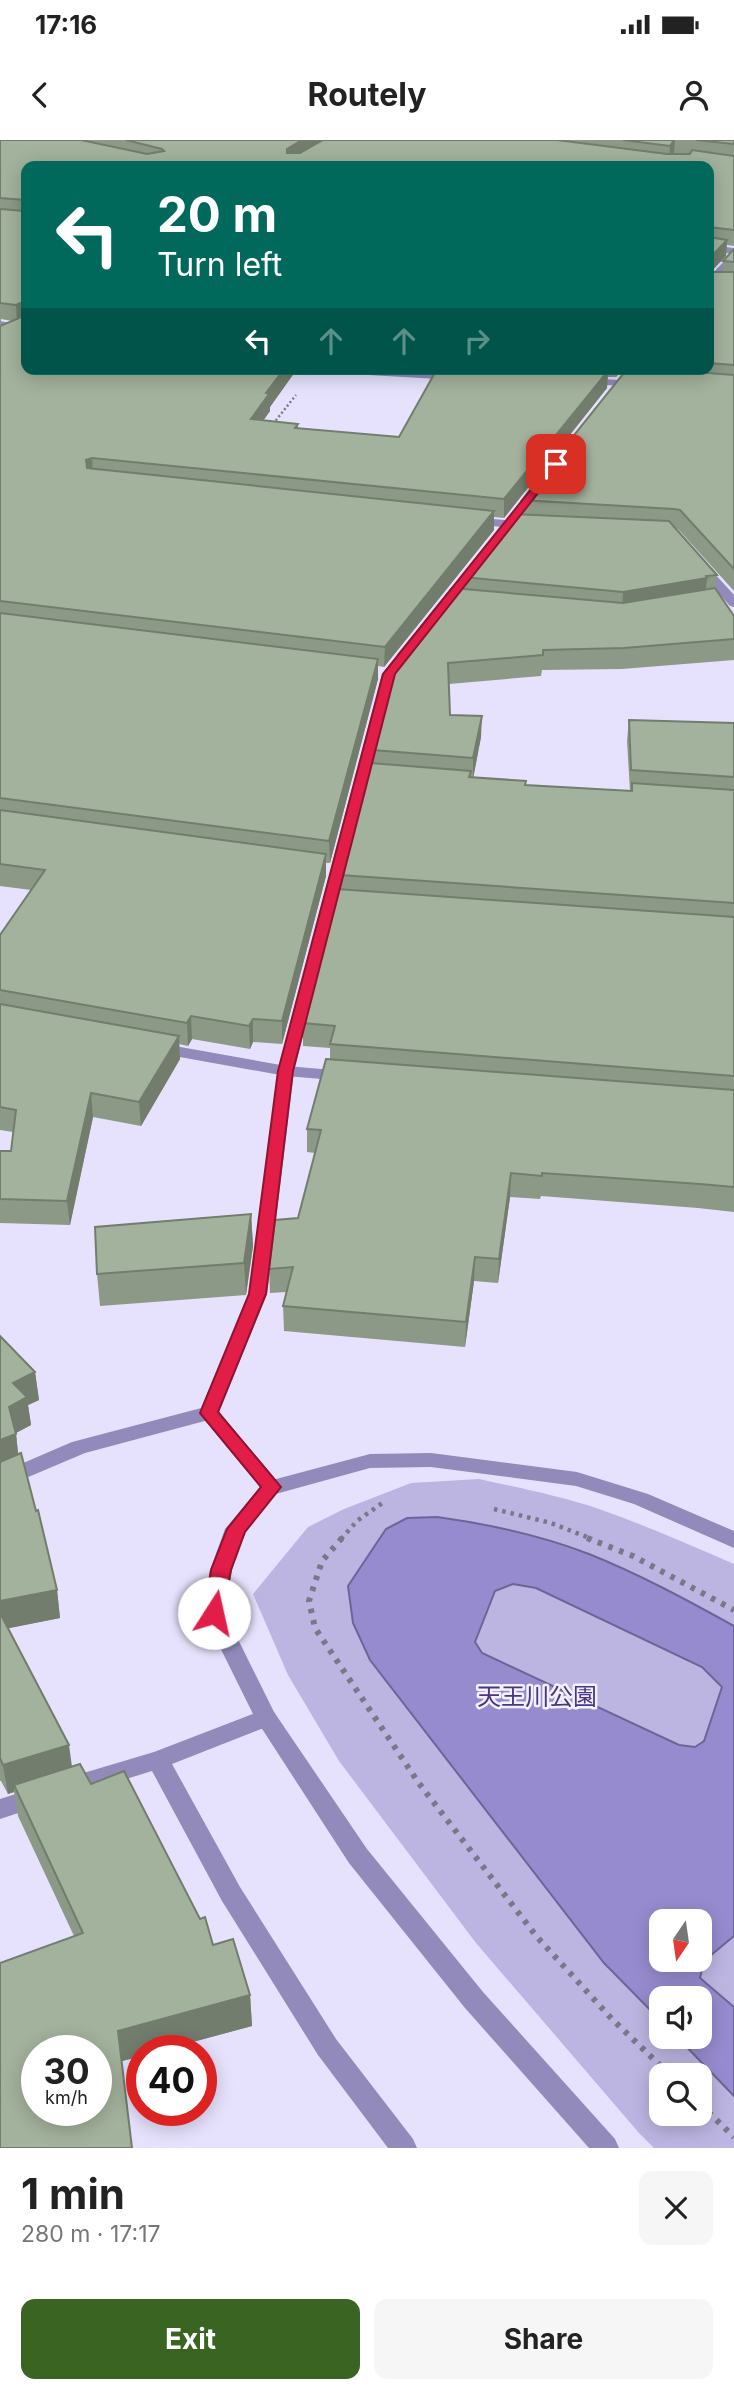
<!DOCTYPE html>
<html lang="en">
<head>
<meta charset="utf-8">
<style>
	body { margin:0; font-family:Inter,"Noto Sans JP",sans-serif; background:#f6f6f6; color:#222; height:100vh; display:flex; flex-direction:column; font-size:26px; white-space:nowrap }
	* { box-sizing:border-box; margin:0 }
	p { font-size:23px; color:#767676 }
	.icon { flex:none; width:38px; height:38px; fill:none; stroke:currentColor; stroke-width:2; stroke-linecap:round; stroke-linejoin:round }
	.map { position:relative; height:2008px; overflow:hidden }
	.panel { display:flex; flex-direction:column; background:#fff; flex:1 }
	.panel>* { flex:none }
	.guide { position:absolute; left:21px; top:21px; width:693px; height:214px; border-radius:14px; box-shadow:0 4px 18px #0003; background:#00695c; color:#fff; overflow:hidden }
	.needle { width:46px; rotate:193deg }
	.tools { position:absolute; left:649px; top:1769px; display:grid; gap:14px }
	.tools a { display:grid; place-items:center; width:63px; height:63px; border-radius:14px; background:#fff; box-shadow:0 4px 18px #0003; font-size:35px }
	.speed { position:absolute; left:21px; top:1895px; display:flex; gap:14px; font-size:35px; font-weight:700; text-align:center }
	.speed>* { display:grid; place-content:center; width:91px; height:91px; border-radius:50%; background:#fff; box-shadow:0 4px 18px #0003; line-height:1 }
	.speed small { font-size:18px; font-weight:400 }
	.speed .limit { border:10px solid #d22; background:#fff; color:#111 }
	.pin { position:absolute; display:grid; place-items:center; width:60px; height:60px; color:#fff; margin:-30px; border-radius:14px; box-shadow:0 4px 10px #0006 }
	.me { position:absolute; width:77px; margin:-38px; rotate:10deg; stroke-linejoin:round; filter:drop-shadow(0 0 5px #0008) }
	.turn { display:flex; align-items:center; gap:24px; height:147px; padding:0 21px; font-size:32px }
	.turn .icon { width:91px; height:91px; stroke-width:2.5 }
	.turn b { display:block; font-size:49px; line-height:60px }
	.lanes { display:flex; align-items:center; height:66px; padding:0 21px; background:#0003; justify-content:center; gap:35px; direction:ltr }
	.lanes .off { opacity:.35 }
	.round { display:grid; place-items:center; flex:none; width:74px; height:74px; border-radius:14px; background:#f6f6f6 }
	.head { display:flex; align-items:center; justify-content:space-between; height:119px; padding:0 21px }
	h1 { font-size:42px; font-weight:700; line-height:52px }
	.button { display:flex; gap:14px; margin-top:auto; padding:14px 21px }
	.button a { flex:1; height:80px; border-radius:14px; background:#3a6421; color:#fff; font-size:28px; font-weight:700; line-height:80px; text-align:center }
	.button a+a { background:#f6f6f6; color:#222 }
	.status { display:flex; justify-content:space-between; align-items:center; height:49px; padding:0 35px; background:#fff; direction:ltr }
	.status svg { height:19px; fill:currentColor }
	header { display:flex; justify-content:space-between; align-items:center; height:91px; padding:0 21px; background:#fff; font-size:32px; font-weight:700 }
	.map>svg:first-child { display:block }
</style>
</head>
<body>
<div class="status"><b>17:16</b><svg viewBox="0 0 49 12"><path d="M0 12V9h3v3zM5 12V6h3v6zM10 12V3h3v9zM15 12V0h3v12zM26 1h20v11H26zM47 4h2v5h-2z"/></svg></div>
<header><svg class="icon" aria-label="back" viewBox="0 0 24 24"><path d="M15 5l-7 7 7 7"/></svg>Routely<svg class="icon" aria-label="person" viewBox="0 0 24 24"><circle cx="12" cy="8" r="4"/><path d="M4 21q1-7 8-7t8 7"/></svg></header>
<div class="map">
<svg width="734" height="2008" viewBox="0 0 734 2008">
	<rect width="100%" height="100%" fill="#e6e2fd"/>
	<path fill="#bcb5e2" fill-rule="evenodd" d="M479 1339C520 1348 560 1356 599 1369 645 1385 690 1405 734 1424V2008H654L639 1993 476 1803 339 1621 288 1535 253 1454 308 1387 344 1369 411 1343ZM662 1782H700V1820H662ZM662 1858H700V1897H662ZM662 1936H700V1974H662Z"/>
	<path fill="#978bcf" stroke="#6e6597" stroke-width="2" fill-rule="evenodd" d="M437 1377C488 1384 540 1395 589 1414 639 1434 687 1460 734 1486V1796L704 1821 700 1838 734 1867V1956L677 1897H700V1858H662L661 1881 604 1823 370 1520 353 1483 348 1446 386 1389 407 1378ZM513 1444 536 1448 702 1527 722 1547 704 1601 695 1607 679 1605 482 1513 475 1502 495 1451ZM662 1782H700V1820H662Z"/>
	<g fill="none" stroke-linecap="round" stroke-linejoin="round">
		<path stroke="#797788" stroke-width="2.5" stroke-dasharray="2 2.5" stroke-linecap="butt" d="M273 284 296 255"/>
		<g stroke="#797788" stroke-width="4.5" stroke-dasharray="3.5 5" stroke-linecap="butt">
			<path d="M494 1369 551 1383 592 1399"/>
			<path d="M341 1399 357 1381 385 1361"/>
		</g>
		<g stroke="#797788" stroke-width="6" stroke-dasharray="4.5 7" stroke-linecap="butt">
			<path d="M342 1398 322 1421 309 1461 315 1488 418 1642 537 1797 612 1879 671 1936"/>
			<path d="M587 1398 633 1416 734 1470"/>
			<path d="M700 1964 734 1997"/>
		</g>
		<g fill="#928aba" fill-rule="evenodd">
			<path d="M709 105 734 108V114L709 111Z"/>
			<path d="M0 181 26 186V192L0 187Z"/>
			<path d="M311 229 456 234 461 237 456 240 316 232Z"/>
			<path d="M585 238 620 240 625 243 620 246 581 243V239Z"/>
			<path d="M471 377 526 382 532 386 526 390 467 383V379Z"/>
			<path d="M701 422 705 423 734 455V467L730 466 697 429V423Z"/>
			<path d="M158 903 286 926 345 931 353 936 345 941 286 936 152 912 150 908Z"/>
			<path d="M209 1266 216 1268 219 1273 216 1278 85 1313 0 1349V1333L72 1302Z"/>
			<path d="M431 1313 577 1332 648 1354 734 1391V1408L634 1364 576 1346 431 1327 370 1328 272 1355 265 1352 262 1347 265 1342 370 1314Z"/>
			<path d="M266 1569 274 1572 277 1578 274 1584 172 1624 240 1747 336 1899 413 1999 417 2008H388L318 1915 222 1761 152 1631 68 1657 60 1654 56 1647 60 1640 154 1612Z"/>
			<path d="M38 1647 46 1650 50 1657 46 1664 0 1679V1659Z"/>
		</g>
		<g fill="#928aba" fill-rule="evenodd">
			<path d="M734 111V120L709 146V137Z"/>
			<path d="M410 505 416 509 395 535 294 931 267 1154 219 1272 282 1347 245 1392 232 1430 225 1473 274 1572 367 1709 483 1852 615 1999 619 2008H589L465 1868 349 1723 255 1578 203 1473 210 1430 225 1389 260 1347 199 1273 249 1154 278 931 382 534 405 506Z"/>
		</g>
	</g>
	<g fill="#8c9986" fill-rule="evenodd">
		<path d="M0 0H734V106L727 105 726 116 711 132H722L723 121 734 109V451L678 389 675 388 717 435 716 449 734 476V520L622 529 542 530 541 536 449 544 450 575 481 597 473 638 526 645 630 651 627 601 629 580 734 583V1072L698 1068 541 1056 540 1059 510 1057 498 1143 474 1141 465 1207 284 1191 283 1166 287 1152 270 1153 269 1129 298 1078 315 1013 307 1012V989L330 919V908L303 906V883L341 749V735L373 624V610L461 448 462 437 522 374V360L627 229H709V26H26V229H297L270 267V271L263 281 298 284V288L399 297 437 229H622L616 237H608L607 248 504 378 494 377V390L384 527 378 526V539L330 723H326V736L282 904 253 902 250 909 192 899 188 906 179 904 180 919 141 986 93 977 70 1085 0 1083V1011H11L13 992 0 990V795L31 750 0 746ZM1 179 12 181 1 185Z"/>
		<path d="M251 1074 253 1106 246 1155 100 1166 97 1134Z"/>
		<path d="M0 1196 35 1232 39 1260 28 1265 31 1285 16 1293 18 1314 57 1450 60 1478 8 1488 72 1627 91 1644 250 1855 252 1886 159 1911H142V1916L122 1921 74 1796 18 1676 14 1652 8 1654 1 1641H0Z"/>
	</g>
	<g fill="#727d6d">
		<path d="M302 0H327L287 26V9Z"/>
		<path d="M674 0H675L674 12 669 21 670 6Z"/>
		<path d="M727 100 726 116 709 133V119Z"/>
		<path d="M25 161 26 178 17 182 16 165Z"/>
		<path d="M284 229H297L270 267V271L251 297V279L266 253Z"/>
		<path d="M617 229H622L616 237Z"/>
		<path d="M608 231 607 248 504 378V359Z"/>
		<path d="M92 318 93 336 87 338 86 320Z"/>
		<path d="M494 371V390L384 527 385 507Z"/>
		<path d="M707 438 705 457 622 470 623 452Z"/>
		<path d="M378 519V539L330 723 329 701Z"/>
		<path d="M482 576 481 597 473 639V618Z"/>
		<path d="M326 714V736L282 904V881Z"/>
		<path d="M191 876 192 899 188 906 187 883Z"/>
		<path d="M253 879V902L250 909 249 886Z"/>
		<path d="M179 896 180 919 141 986 139 962Z"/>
		<path d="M91 953 93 977 70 1085 67 1061Z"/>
		<path d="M511 1033 510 1057 498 1143 499 1119Z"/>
		<path d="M251 1074 253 1106 246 1155 244 1123Z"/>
		<path d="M475 1117 474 1141 465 1207 466 1182Z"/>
		<path d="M35 1232 39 1260 28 1265 31 1285 12 1295 9 1267 13 1243Z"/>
		<path d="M16 1294 19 1322 0 1330V1300Z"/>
		<path d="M57 1450 60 1478 0 1490V1461Z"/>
		<path d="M69 1605 73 1634 14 1645V1652L8 1654 3 1625Z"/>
		<path d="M250 1855 252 1886 159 1911H142V1916L122 1921 118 1891Z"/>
	</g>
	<g fill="#a3b29c" stroke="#727d6d" stroke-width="2" fill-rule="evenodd">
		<path d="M0 0H81L147 14 164 11 162 9 126 0H302L287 9V13H300L323 0H557L667 14H690L692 10 734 16V90L709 87V26H26V61L25 60 0 58Z"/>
		<path d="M623 0H674L670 6Z"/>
		<path d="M696 0H734V4Z"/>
		<path d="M26 66V169L25 161 16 165 0 163V69L24 71Z"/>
		<path d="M709 97 727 100 709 119Z"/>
		<path d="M734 109V122L723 121Z"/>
		<path d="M709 132H734V225L709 223Z"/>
		<path d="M26 175V229H284L266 253 269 254 251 279 298 284 295 288 399 297 437 229H580L608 231 504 359 92 318 86 320 87 328 494 371 385 507 0 461V186Z"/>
		<path d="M627 229H655L734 235V429L680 370 674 369 522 360Z"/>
		<path d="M512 374 669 381 717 435 706 436 707 438 623 452 462 437Z"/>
		<path d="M452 448 623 463 715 448 734 476V499L624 508 543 510V515L448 523 450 575 482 576 473 618 373 610 398 515Z"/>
		<path d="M0 473 378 519 329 701 0 658Z"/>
		<path d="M629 580 734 583V637L631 630Z"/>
		<path d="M370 623 471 631 469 637 526 641 525 645 632 651V643L734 650V763L341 735Z"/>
		<path d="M0 670 326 714 282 881 253 879 249 886 191 876 187 883 0 850V795L45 730 0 724Z"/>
		<path d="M337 749 734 777V936L330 904 335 886 303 883Z"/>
		<path d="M0 864 179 896 139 962 91 953 67 1061 0 1059V1011H11L16 970 0 967Z"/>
		<path d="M326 919 734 950V1047L700 1044 542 1033V1036L511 1033 499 1119 475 1117 466 1182 283 1166 293 1127 269 1129 275 1080 298 1078 321 990 307 989Z"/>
		<path d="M251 1074 244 1123 97 1134 95 1087Z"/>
		<path d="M0 1196 35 1232 13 1243 27 1257 9 1267 16 1294 0 1300Z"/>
		<path d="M21 1313 36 1371 38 1370 57 1450 0 1461V1322Z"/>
		<path d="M0 1473 69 1605 3 1625 0 1618Z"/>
		<path d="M80 1624 91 1644 124 1631 200 1779 205 1777 213 1805 233 1799 250 1855 118 1891 132 2008H0V1823L83 1793 14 1645ZM37 1911H96V1970H37Z"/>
	</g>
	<path fill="#e11d48" stroke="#92132f" stroke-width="2" d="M553 322 561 324 395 534 293 931 266 1154 218 1272 281 1347 245 1392 231 1430 223 1473 221 1478 214 1480 206 1478 204 1473 211 1430 227 1389 261 1347 200 1273 249 1154 278 931 383 534Z"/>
	<g text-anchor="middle" stroke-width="5" stroke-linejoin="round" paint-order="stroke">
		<g font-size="24" fill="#4a3485" stroke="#f3f2fc">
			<text x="537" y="1565">天王川公園</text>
		</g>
	</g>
</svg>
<div class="tools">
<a><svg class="needle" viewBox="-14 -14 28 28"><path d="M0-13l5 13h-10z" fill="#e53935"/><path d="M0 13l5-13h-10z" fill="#767676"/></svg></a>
<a><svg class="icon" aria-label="sound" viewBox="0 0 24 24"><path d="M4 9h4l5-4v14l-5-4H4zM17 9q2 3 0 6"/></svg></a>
<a><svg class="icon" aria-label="search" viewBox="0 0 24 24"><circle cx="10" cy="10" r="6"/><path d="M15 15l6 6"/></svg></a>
</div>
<div class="speed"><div>30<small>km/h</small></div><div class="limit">40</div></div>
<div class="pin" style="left:556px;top:324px;background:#d93025"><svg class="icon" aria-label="arrive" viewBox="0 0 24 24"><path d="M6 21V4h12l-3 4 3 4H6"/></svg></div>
<svg class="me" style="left:214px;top:1473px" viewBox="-20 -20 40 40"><circle r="19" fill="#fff"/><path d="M0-13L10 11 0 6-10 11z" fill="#e11d48"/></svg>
<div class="guide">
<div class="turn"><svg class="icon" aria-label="left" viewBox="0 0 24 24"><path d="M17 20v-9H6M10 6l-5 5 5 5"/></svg><div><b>20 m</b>Turn left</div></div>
<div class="lanes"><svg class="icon" aria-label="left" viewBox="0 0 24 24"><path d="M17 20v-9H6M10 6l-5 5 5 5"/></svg><svg class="icon off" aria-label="ahead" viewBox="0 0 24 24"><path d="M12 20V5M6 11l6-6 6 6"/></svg><svg class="icon off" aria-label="ahead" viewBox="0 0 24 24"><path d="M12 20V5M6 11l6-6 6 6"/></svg><svg class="icon off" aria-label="right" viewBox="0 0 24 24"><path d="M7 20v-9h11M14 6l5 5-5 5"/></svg></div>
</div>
</div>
<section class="panel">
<div class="head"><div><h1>1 min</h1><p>280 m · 17:17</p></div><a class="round"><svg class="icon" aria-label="close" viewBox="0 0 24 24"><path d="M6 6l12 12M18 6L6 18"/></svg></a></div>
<div class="button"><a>Exit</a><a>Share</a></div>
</section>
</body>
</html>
